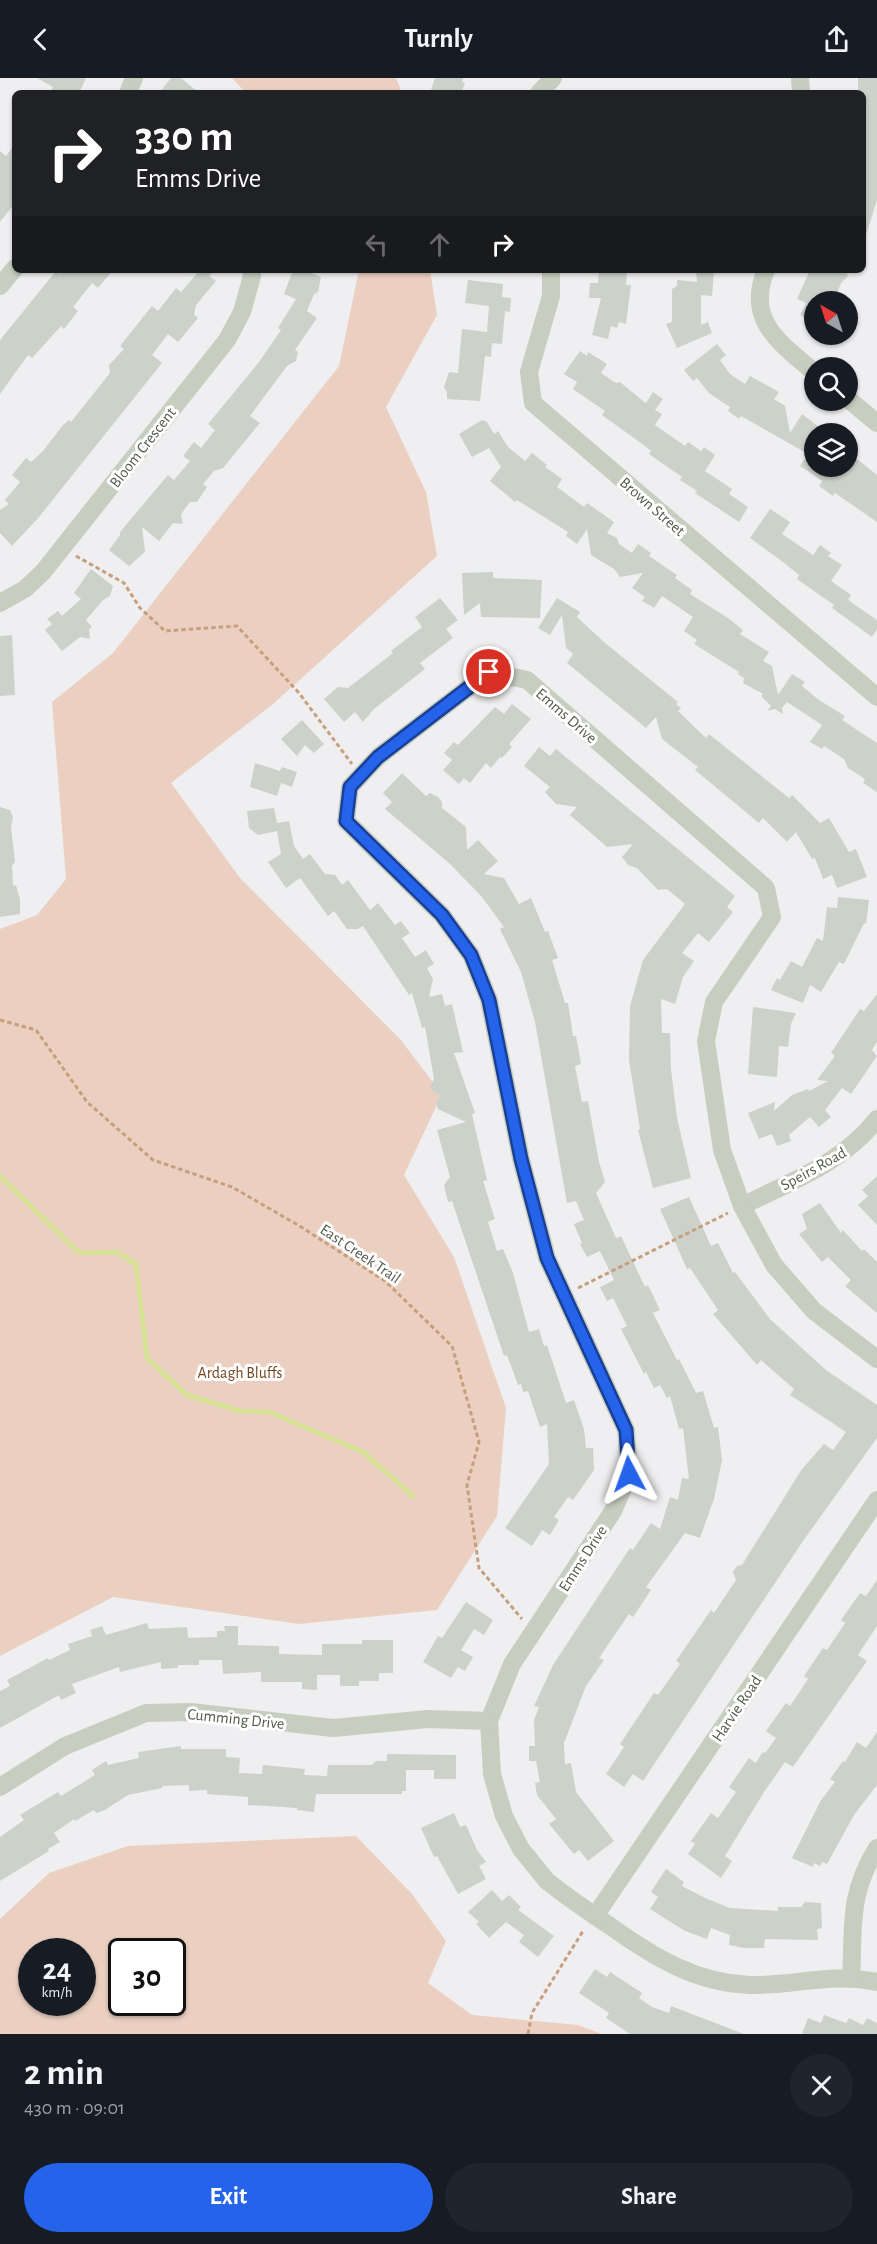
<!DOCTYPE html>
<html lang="en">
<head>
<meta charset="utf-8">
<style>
	body { margin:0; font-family:"Alegreya Sans",sans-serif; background:#20242c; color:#f1f3f6; height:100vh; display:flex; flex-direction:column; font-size:22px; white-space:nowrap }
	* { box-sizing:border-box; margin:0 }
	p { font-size:20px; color:#9ea1a6 }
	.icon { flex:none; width:33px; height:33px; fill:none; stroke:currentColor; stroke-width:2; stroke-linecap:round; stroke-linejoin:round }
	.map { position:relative; height:1956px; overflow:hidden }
	.drawer { display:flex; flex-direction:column; background:#171b24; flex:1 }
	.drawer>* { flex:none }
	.top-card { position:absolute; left:12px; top:12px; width:854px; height:183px; border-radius:9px; box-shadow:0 2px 4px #0004; background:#202124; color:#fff; overflow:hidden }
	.needle { width:39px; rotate:321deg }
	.controls { position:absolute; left:804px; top:213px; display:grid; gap:12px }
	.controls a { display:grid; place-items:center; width:54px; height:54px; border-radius:50%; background:#171b24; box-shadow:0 2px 4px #0004; font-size:30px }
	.speed { position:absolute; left:18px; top:1860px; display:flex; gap:12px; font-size:30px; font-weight:700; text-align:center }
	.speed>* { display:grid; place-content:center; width:78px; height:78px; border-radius:50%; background:#171b24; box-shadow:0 2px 4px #0004; line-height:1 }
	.speed small { font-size:15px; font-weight:400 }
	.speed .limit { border:3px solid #111; border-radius:9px; background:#fff; color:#111 }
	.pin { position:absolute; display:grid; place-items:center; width:51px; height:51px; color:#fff; margin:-26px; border:3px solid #fff; border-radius:50%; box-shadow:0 2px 6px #0007 }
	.me { position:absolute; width:66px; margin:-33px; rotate:356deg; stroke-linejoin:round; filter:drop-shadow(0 0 4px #0008) }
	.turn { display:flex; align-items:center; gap:21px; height:126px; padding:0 24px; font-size:27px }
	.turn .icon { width:78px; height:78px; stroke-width:2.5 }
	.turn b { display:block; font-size:42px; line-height:51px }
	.lanes { display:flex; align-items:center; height:57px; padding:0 24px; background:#0003; justify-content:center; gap:30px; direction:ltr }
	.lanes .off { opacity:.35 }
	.round { display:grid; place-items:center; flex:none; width:63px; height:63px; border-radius:32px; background:#20242c }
	.overview { display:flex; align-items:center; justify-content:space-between; height:102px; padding:0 24px }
	h1 { font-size:36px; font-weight:600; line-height:45px }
	.action { display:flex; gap:12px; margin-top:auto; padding:12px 24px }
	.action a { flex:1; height:69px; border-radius:36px; background:#2563eb; color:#fff; font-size:24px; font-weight:600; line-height:69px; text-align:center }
	.action a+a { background:#20242c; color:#f1f3f6 }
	header { display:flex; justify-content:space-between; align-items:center; height:78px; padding:0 24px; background:#171b24; font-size:27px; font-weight:600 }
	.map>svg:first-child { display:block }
</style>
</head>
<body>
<header><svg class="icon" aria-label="back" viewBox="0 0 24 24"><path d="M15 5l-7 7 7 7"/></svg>Turnly<svg class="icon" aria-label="share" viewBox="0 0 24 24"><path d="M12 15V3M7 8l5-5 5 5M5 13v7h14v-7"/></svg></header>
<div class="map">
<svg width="877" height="1956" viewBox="0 0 877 1956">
	<rect width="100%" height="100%" fill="#efeff1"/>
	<g fill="#ebd0c2" fill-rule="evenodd">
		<path d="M232 0H396L402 15H246Z"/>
		<path d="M359 192H430L437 237 386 329 426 414 437 478 273 626 171 705 240 800 400 961 442 1016 404 1097 454 1179 506 1330 497 1438 437 1532 299 1546 113 1519 0 1578V851L37 837 66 801 52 624 113 575 339 288Z"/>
		<path d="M356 1758 412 1816 446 1863 428 1905 472 1937 578 1947 602 1956H0V1841L49 1795 128 1768ZM32 1874H82V1924H32ZM122 1874H172V1924H122Z"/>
	</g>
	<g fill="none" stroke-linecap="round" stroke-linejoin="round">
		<path stroke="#d6e493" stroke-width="4.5" d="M0 1098 79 1175 117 1174 136 1186 147 1280 187 1317 240 1333 269 1334 363 1374 413 1418"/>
	</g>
	<g fill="#ccd1c9">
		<path d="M37 0H86L79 15H50L53 9Z"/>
		<path d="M171 0H181L199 15H159Z"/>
		<path d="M435 0H463L462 4 465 5 461 15H430Z"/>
		<path d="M858 0H877V122L865 160H862V15H858Z"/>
		<path d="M15 66V125L0 144V73L6 78Z"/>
		<path d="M63 192H113L98 210 92 205 73 229 78 233 64 251 61 248 32 280 28 277 0 316V262L56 193 60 196Z"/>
		<path d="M200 192H215L209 198 216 203 196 227 194 237 198 240 178 264 168 256 152 277 162 285 39 439 12 468 0 455V432L9 426 5 422 20 404 12 397 26 380 31 384 43 373 63 347 69 342 71 344 110 295 109 287 124 271 120 268 152 228 158 233 176 210 181 214Z"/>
		<path d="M293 192H304L321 199 318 214 314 216 307 233 317 240 295 272 298 274 296 283 287 288 250 338 260 345 223 390 214 393 203 406 207 409 197 424H190L181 436 183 446 173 445 159 463 142 449 145 474 129 488 109 472 120 457V454L168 397 174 402 190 383 183 378 194 364 201 370 215 352 208 346 259 284 281 252 278 250 296 221 284 216Z"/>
		<path d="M599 192H627L626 207H631L626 246 619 244 617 250 611 248 608 261 592 257 601 220H589L590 205H598Z"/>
		<path d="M696 192H714L712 218 701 217V247L708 244 712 255 677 270 666 246 672 244V211L677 208V202L697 204Z"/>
		<path d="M810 192H845L848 198 841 205 834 224H814V244L800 237 806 225 797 221Z"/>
		<path d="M468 202 503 206 502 219 511 220 510 234 505 233 502 266 492 265 491 279 485 278 480 323 447 321V314L444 309 449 294 458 295 462 251 487 254 489 228 465 225Z"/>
		<path d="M717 266 726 277 720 282 730 296 745 306 750 298 779 314 774 321 785 328 790 355 802 336 828 356H814V388L850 390 856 380 877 397V444L835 415 833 418 819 408 822 403 800 388 808 376 741 338 739 341 728 333 730 329 709 315 697 300 693 303 684 292Z"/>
		<path d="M580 273 587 278 588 274 607 286 601 295 616 305 620 304 643 323 646 325 653 314 663 321 655 332 662 336 655 347 685 368 688 364 701 373 704 369 715 377 705 393 732 411 729 416 748 429 739 444 695 415 697 413 680 402 682 399 649 376 651 373 645 368 602 337 605 333 573 311 577 304 564 296Z"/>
		<path d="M482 342 487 344 494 356 498 353 508 369 525 383 532 375 547 387 545 389 562 401 557 409 584 429 587 425 614 444 607 455 617 460 619 466 632 475 638 466 651 475 649 478 677 497 675 500 692 512 690 516 728 540 743 552 740 556 769 574 763 583 772 588 778 617 792 596 805 604 802 608 819 622 845 638 842 642 877 665V714L863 705 865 701 848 690 844 681 824 668 822 671 810 664 822 647 787 624 782 630 783 636 775 631 767 633 771 628 761 618 763 616 743 605 744 600 738 596 739 594 694 566 697 562 684 553 693 539 662 518 654 530 642 523 645 519 632 510 643 495 620 499 614 491 591 477 587 451 577 466 566 458 568 454 517 422 515 424 490 403 501 389 489 370 472 379 459 356Z"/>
		<path d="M770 431 790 444 782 456 813 477 820 467 831 475 828 478 842 487 831 503 851 517 848 522 877 542V551L872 559 832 530 834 527 797 501 799 497 783 484 750 460Z"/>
		<path d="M91 491 113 508 110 518 103 522 86 542 92 549 89 551 90 561 80 559 62 573 45 552 52 546 47 541 58 533 62 538 81 521 74 515Z"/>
		<path d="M493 494V500L542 502 540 540 481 539 480 525 464 537 462 495Z"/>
		<path d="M440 520 458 542 446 551 453 560 420 585 425 591 374 631 363 644 355 634 344 644 324 621 338 609 348 610 393 575 391 573 422 549 415 539Z"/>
		<path d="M557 520 580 534 577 539 605 565 678 624 676 626 681 630 678 633 706 660 709 656 789 720 792 717 820 745 829 740 849 774 856 771 867 799 837 810 832 797 823 801 815 780 812 781 796 754 787 764 763 740 759 745 695 692 698 689 662 661 656 639 646 650 567 585 573 576 566 570 562 537 550 557 538 550Z"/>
		<path d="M12 557 15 617 0 618V558Z"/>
		<path d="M512 626 531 641 509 666 512 669 502 680 500 679 491 690 486 685 470 705 464 700 459 706 443 692 452 682 444 675 454 664 458 667 495 629 504 636Z"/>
		<path d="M302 642 324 666 314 675 305 667 297 678 281 661Z"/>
		<path d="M539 669 550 678 556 671 735 818 727 829 733 834 709 864 698 855 682 875 694 883 683 899 675 926 661 921 662 955H670L671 991 677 1040 691 1100 653 1110 638 1052 640 1051 629 982 630 928 643 882 685 826 667 811 658 812 637 790 628 787 622 779 633 766 607 769 570 737 577 729 556 726 545 714 550 709 524 688Z"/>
		<path d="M255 685 280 693 282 689 297 694 292 709 281 705 277 718 250 709Z"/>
		<path d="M402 695 426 718 430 715 438 719 442 724V730L466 749 467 772 478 762 498 783 484 796 504 800 519 826 531 820 545 854 548 853 558 880 552 882 565 925H568L573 958H576L581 986 575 988 582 1024 588 1023 599 1084 605 1104 596 1115 616 1160 621 1158 645 1209 648 1207 660 1232 653 1235 677 1282 679 1281 696 1315 703 1313 714 1350 718 1349 722 1382 714 1421 700 1460 685 1455 646 1509 651 1512 633 1539 629 1536 599 1580 604 1582 586 1608 564 1665 565 1686 571 1685 576 1714 614 1763 588 1783 579 1772 574 1776 549 1746 556 1741 537 1717 535 1705 540 1704 536 1683H529V1668H535L534 1642 539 1629 534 1628 553 1587 630 1470 633 1472 651 1445 660 1451 670 1419 678 1422 682 1400 689 1401 683 1350 679 1351 670 1318 667 1320 660 1307 654 1310 646 1294 644 1296 621 1251 627 1248 613 1220 607 1223 600 1209 614 1202 600 1173 587 1179 580 1166 582 1165 574 1146 584 1142 576 1123 567 1125 535 944 521 894 500 851 504 849 482 819 449 785 385 731 392 724 383 715Z"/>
		<path d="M0 729 10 732 13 739 11 749 15 784 12 788 13 808 16 807 20 822V836L0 839Z"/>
		<path d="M274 730 277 745 289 743 294 768 303 781 310 776 325 796 335 797 342 807 348 802 370 832 378 825 395 847 401 843 410 855 402 860 415 879 426 872 434 886 427 890 433 901 429 919 442 916 445 928 452 926 463 974 454 975 475 1035 472 1036 487 1102 483 1103 495 1141 488 1144 497 1173 503 1171 513 1195 529 1254 539 1251 544 1268 547 1267 566 1325 574 1322 584 1351 586 1370H593L594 1392 573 1422 568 1419 554 1439 559 1442 550 1457 542 1452 532 1468 505 1450 549 1386 547 1346 540 1349 528 1313 523 1314 521 1306 518 1307 507 1277 504 1278 452 1123 448 1124 444 1107 450 1099 437 1052 466 1044 438 1031 436 1025 440 1017 432 1013 430 1008 434 1001 425 949 422 950 412 915 409 917 363 848 358 851H347L334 833 328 838 300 800 286 810 268 784 281 776 277 753 258 757 249 750 247 733Z"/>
		<path d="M838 819 869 822 866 846 864 845 844 886 839 884 821 914 810 907 803 925 771 912 777 900 780 902 791 883 802 889 817 860 823 863 827 829 837 830Z"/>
		<path d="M877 916V964L872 972 877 978 851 1016 842 1010 825 1032 831 1039 819 1049 810 1039 789 1057 791 1063 777 1068 772 1056 759 1061 748 1035 775 1024 774 1033 792 1017 808 1011 809 1013 828 1003 817 1002 835 978 831 975 860 931 864 933Z"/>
		<path d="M753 929 796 935 791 946 788 969 779 968 777 999 748 996Z"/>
		<path d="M877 1098V1147L858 1127 868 1118 862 1112Z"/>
		<path d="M689 1119 711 1168 718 1165 733 1195 735 1194 770 1241 826 1292 877 1327V1360L803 1463 643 1703 633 1696 624 1709 606 1696 624 1669 620 1666 654 1615 658 1617 680 1586 676 1583 711 1532 714 1535 736 1502 733 1494 737 1488 742 1487 802 1391 824 1366 833 1372 846 1354 790 1317 794 1311 761 1282 757 1287 713 1236 718 1232 690 1190 687 1191 660 1131Z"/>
		<path d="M820 1125 841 1155 843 1152 862 1173 864 1171 877 1184V1235L845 1208 851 1202 828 1179 822 1184 799 1156 807 1151 802 1136Z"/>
		<path d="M877 1502V1548L858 1577 867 1583 793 1689 785 1684 764 1714 725 1778 732 1783 721 1800 688 1776 695 1766 691 1763 711 1735 718 1740 736 1714 729 1709 749 1680 756 1685 762 1675 766 1674 776 1660 766 1653 786 1625 790 1628 808 1601 804 1598 823 1570 827 1572 845 1545 841 1542 860 1515 866 1518Z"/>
		<path d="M466 1524 493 1542 484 1557 474 1551 461 1572 473 1579 465 1593 458 1589 451 1600 423 1584 438 1558 442 1560Z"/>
		<path d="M147 1545 149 1551 187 1549 188 1560 217 1559V1553H225L224 1548H238V1567L279 1568V1576L322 1577V1566H362V1562H393V1595H379V1603H359V1608H340V1597H317V1612L302 1611V1604H261V1594L223 1596 222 1582H199V1587H178V1590L161 1591V1584L120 1594 119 1589 72 1606 76 1615 61 1622 59 1617 0 1650V1613L10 1608 7 1602 48 1580 49 1582 70 1572 68 1566 92 1558 90 1552 102 1548 106 1557Z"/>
		<path d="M877 1654V1707L854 1737 827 1786 822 1784 820 1788 814 1785 813 1789 792 1780 821 1722 835 1704 830 1701 843 1683 845 1684 857 1664 866 1670Z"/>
		<path d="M181 1668V1671H226V1679L240 1680 239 1695 262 1696 263 1687 305 1691 304 1697 327 1698 328 1687H372L376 1683H387V1676L456 1677V1701H434V1692H406V1713H402V1716H316L314 1734 297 1732V1730L248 1727V1719L207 1716V1712L189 1713V1707L162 1708V1710L128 1717 105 1732 96 1735 94 1732 75 1743 74 1741 54 1755 60 1764 48 1771 49 1773 0 1803V1759L24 1742 20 1737 58 1714 61 1718 95 1697 92 1692 106 1683 108 1687 139 1680 138 1674Z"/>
		<path d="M454 1735 460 1749 466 1747 477 1772 486 1784 479 1788 486 1801 458 1816 437 1778 434 1779 421 1750Z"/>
		<path d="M666 1791 684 1804 682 1808 705 1820 730 1830 778 1833V1829H801L805 1824 821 1825 822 1850 817 1851 818 1862 765 1861 764 1870H744L729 1867 730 1857 711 1850 707 1861 685 1853 650 1831 658 1819 651 1814Z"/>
		<path d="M492 1812 502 1823 509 1817 521 1829 518 1832 554 1858 538 1879 519 1864 524 1857 506 1844 489 1860 476 1846 479 1844 468 1834Z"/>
		<path d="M595 1891 607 1899 610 1894 642 1915 639 1920 652 1929 669 1935 671 1928 744 1956H630L606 1940 609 1935 579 1915Z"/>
		<path d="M824 1937 846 1945 849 1940 863 1947 867 1940 877 1945V1956H802L808 1940 821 1945Z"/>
	</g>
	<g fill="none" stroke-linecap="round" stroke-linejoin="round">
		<g stroke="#c69f7d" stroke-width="3" stroke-dasharray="4.5 3" stroke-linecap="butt">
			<path d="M76 478 124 505 140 530 165 553 237 548 299 615 352 686"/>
			<path d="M0 942 36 952 87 1024 153 1082 232 1109 298 1147 385 1203 452 1268 479 1364 467 1407 479 1490 522 1541"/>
			<path d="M578 1210 728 1135"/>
			<path d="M528 1956 532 1935 583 1853"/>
		</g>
		<g stroke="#c7cdbf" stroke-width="18">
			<path d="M800 0 801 15"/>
			<path d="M128 15 134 0"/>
			<path d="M539 15 553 0"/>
			<path d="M551 192V218L529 294 533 325 877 619"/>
			<path d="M766 192C745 242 780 265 814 294"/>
			<path d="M0 208 15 190"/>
			<path d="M848 321 877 345"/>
			<path d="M0 525 25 511 43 494 227 262 242 234 252 198 251 192"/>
			<path d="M742 1128C790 1104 843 1085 877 1041"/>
			<path d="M877 1281 814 1233 774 1187 742 1128 722 1072 706 963 714 924 772 839 766 810 527 602 489 594 378 679 350 709 346 743 442 837 471 877 489 922 521 1081 547 1180 626 1352 629 1396 613 1433 512 1586 489 1643 492 1696 504 1738 521 1771 547 1803C567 1819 589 1834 610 1848 654 1879 695 1905 750 1907 796 1908 830 1894 877 1904"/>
			<path d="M0 1709 65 1668 146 1635 191 1634 333 1650 428 1641 489 1643"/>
			<path d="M595 1838 877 1422"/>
			<path d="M851 1899C854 1847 848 1817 877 1770"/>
		</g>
	</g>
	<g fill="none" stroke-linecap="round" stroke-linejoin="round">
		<g stroke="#184099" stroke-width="15">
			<path id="route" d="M489 594 378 679 350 709 346 743 442 837 471 877 489 922 521 1081 547 1180 626 1352 629 1396"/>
		</g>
		<use href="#route" stroke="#2563eb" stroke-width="10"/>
	</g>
	<g text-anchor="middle" stroke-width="6" stroke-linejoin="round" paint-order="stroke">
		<g font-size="16" fill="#535b49" stroke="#fff">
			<text transform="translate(142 369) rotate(-52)" y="6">Bloom Crescent</text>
			<text transform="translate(653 428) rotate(41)" y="6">Brown Street</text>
			<text transform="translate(567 637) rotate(41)" y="6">Emms Drive</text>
			<text transform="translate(813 1090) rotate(-29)" y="6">Speirs Road</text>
			<text transform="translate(361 1175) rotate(34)" y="6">East Creek Trail</text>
			<text transform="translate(582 1480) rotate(-57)" y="6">Emms Drive</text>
			<text transform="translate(736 1630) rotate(-56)" y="6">Harvie Road</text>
			<text transform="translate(236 1640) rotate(6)" y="6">Cumming Drive</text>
		</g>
		<g font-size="16" fill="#764720" stroke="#fff">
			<text x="240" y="1300">Ardagh Bluffs</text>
		</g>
	</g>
</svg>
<div class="controls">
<a><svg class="needle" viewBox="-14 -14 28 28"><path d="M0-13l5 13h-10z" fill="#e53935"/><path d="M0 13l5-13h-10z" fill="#9ea1a6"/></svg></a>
<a><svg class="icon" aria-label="search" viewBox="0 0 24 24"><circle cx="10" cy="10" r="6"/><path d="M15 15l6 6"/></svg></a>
<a><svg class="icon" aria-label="layers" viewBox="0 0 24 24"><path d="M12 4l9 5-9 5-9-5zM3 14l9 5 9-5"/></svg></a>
</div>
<div class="speed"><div>24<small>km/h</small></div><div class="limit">30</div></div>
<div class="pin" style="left:489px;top:594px;background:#d93025"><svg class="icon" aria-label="arrive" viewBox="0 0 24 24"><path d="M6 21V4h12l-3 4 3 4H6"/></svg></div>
<svg class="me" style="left:629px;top:1396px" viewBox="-20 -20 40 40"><path d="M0-17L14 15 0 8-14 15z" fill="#2563eb" stroke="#fff" stroke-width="4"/></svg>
<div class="top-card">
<div class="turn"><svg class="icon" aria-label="right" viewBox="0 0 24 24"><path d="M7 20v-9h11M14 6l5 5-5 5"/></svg><div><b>330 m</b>Emms Drive</div></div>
<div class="lanes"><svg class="icon off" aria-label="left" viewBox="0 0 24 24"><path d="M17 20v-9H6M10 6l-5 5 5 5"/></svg><svg class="icon off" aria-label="ahead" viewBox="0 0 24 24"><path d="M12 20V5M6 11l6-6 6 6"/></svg><svg class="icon" aria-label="right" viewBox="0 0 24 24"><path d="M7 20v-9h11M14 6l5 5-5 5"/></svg></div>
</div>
</div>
<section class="drawer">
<div class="overview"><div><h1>2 min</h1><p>430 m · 09:01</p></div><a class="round"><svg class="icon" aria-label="close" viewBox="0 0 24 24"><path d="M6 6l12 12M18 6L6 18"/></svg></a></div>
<div class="action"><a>Exit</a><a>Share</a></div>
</section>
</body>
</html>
